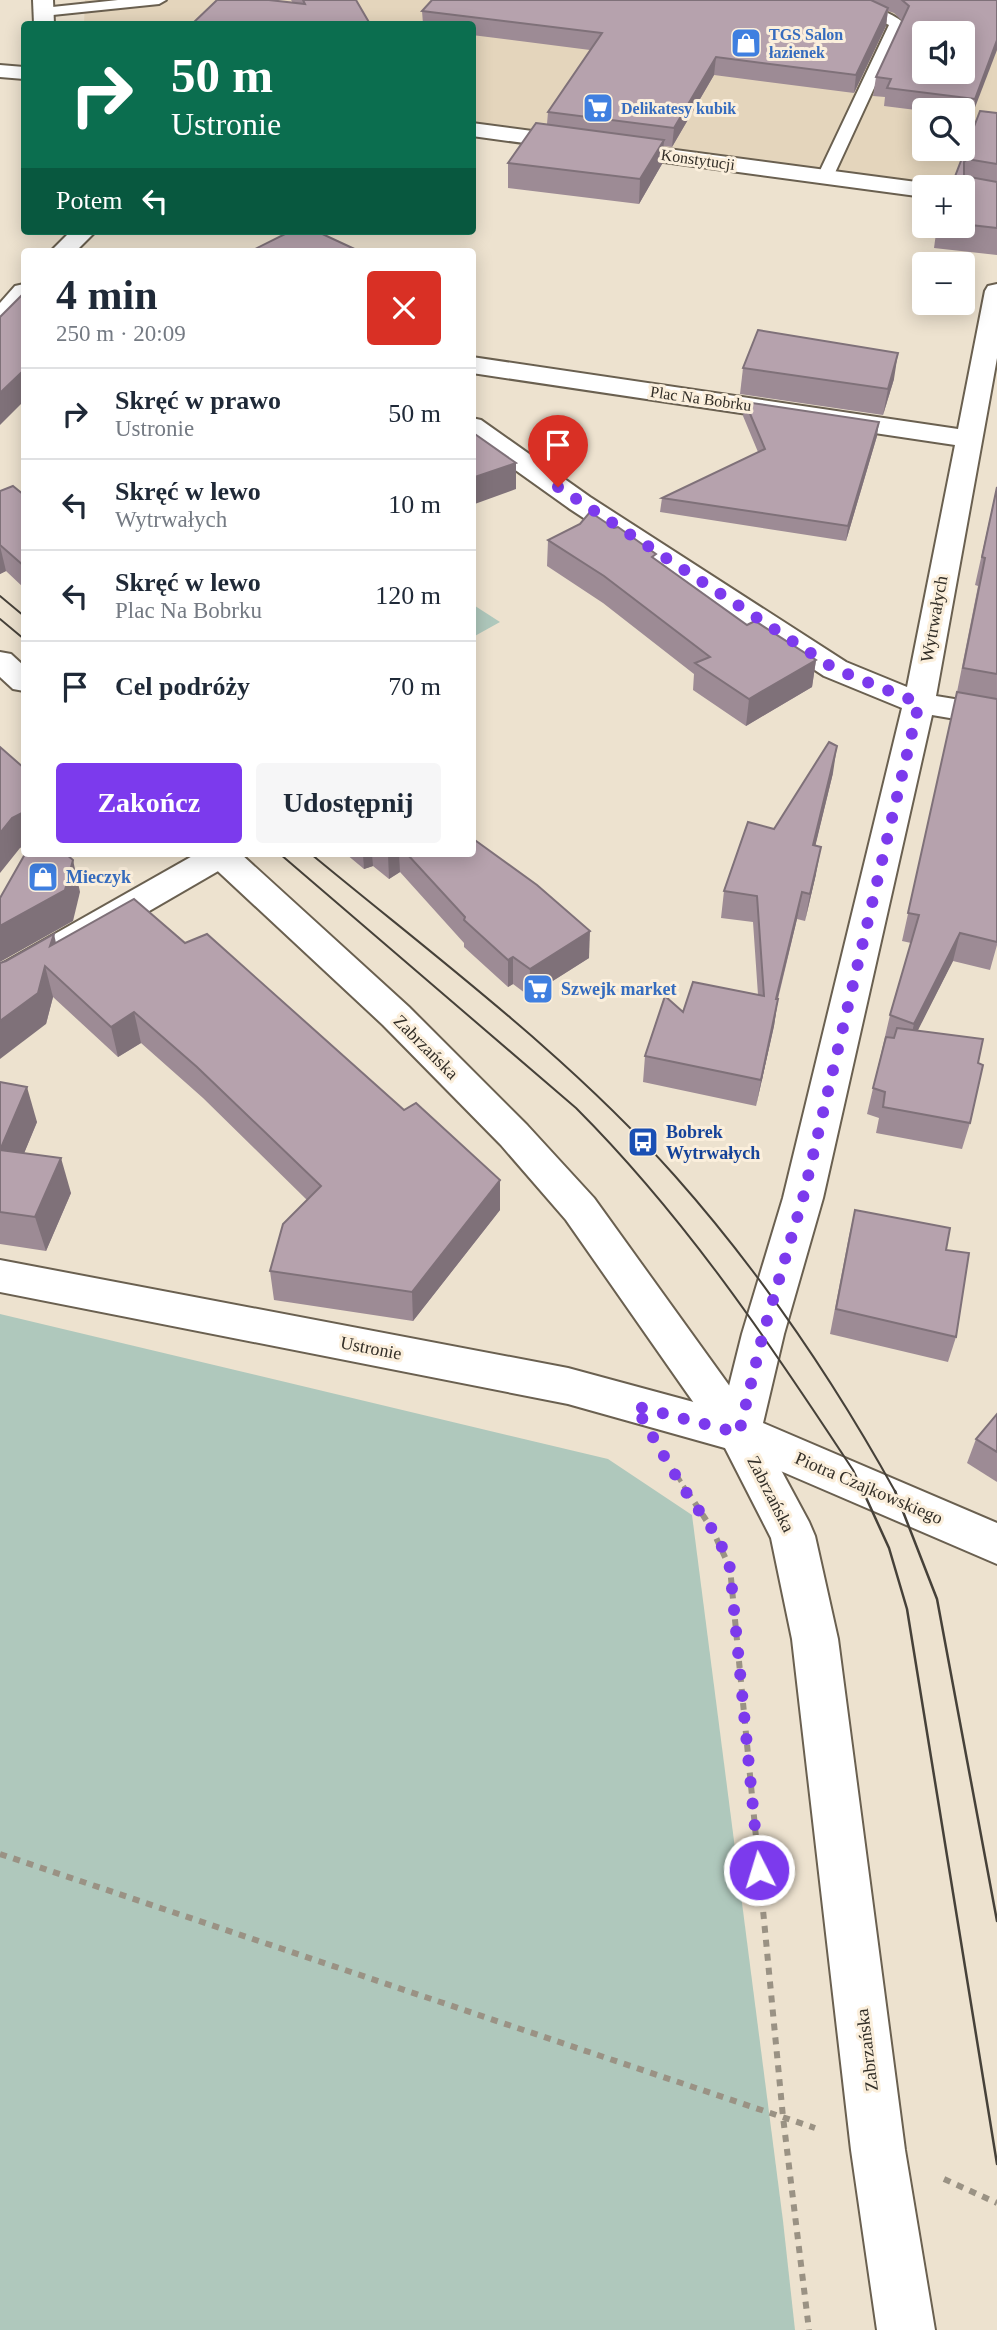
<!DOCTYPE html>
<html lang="pl">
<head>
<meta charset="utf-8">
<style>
	body { margin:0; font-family:"Times New Roman",serif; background:#f6f6f7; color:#1f2937; height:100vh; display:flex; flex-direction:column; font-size:26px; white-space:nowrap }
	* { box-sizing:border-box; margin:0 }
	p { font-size:23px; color:#747a83 }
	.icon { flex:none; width:38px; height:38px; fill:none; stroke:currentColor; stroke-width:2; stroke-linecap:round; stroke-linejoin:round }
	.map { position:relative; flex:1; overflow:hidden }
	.panel { position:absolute; left:21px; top:248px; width:455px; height:609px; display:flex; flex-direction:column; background:#fff; border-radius:7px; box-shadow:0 4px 18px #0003 }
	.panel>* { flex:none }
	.guide { position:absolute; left:21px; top:21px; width:455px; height:214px; border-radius:7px; box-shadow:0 4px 18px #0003; background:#0b6e4f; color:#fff; overflow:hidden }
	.controls { position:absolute; left:912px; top:21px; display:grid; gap:14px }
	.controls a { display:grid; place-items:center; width:63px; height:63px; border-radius:7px; background:#fff; box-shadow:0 4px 18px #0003; font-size:35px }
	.pin { position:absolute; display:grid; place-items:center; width:60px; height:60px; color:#fff; margin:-72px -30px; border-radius:50% 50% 50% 0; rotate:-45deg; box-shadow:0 0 7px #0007 }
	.pin .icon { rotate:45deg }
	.me { position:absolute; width:77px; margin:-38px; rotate:355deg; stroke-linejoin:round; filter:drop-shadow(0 0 5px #0008) }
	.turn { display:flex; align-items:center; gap:24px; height:147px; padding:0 35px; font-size:32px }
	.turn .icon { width:91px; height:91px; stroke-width:2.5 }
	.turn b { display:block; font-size:49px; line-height:60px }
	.then { display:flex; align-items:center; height:66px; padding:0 35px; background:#0003; gap:14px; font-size:26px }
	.round { display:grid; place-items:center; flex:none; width:74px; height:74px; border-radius:7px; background:#f6f6f7 }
	.overview { display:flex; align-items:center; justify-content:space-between; height:119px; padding:0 35px }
	h1 { font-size:42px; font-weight:600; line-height:52px }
	.action { display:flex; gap:14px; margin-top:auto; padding:14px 35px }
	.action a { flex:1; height:80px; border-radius:7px; background:#7c3aed; color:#fff; font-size:28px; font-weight:600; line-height:80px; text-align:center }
	.action a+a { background:#f6f6f7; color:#1f2937 }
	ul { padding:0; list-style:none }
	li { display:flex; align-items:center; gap:21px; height:91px; padding:0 35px; border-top:2px solid #e0e1e3 }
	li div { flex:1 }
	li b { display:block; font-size:26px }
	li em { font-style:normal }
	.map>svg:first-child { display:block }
</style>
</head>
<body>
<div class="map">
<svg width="997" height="2330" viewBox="0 0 997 2330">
	<rect width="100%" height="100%" fill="#ede2cf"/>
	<path fill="#e4d5bc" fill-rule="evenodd" d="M85 0H997V200L962 187H924L473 129 472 24H84ZM924 33H962V72H924ZM924 110H962V149H924Z"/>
	<g fill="#afc8bc">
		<path d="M472 604 500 622 473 637H472Z"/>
		<path d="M0 1314 608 1459 692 1515 783 2221 795 2330H0Z"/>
	</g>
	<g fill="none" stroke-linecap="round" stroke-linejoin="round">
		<g stroke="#6a6050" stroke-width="4">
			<g id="service">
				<path d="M118 0H166L159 4 43 16 36 12 43 8Z"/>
				<path d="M788 0C824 0 877 0 904 23L833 177 825 182 817 177 889 25 865 13 795 4Z"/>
			</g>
		</g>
		<g stroke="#6a6050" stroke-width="4">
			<g id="minor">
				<path d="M33 0H53L54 24H34Z"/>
				<path d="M71 231H96L75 252H50Z"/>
				<path d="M24 284V305L9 323 0 325V303L15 286Z"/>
				<path d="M997 284V358L936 696 997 706V726L932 715 823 1198 784 1334 763 1423 997 1523V1564L732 1450 568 1404 0 1292V1260L568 1368 723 1410 742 1334 783 1198 902 708 824 676 570 509 472 439V418L481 420 590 497 846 662 907 687 955 445 472 373V357L958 429 985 291 988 286Z"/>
				<path d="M196 854 237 855 232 863 13 990 0 994V965Z"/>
			</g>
		</g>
		<g stroke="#6a6050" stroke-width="4">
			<g id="tertiary">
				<path d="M0 65 24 67V79L0 77Z"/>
				<path d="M472 123 924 183 933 187H924V197L472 136Z"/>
				<path d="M0 652 11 654 24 666V691L13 689 0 677Z"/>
				<path d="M203 854H241L409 1007 527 1125 594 1198 754 1420 809 1522 815 1536 838 1639 905 2150 935 2330H877L851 2150 792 1639 771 1538 724 1446 566 1220 501 1145 383 1025 208 862Z"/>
			</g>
		</g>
		<path stroke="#9a9284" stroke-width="4.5" stroke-dasharray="5 5" stroke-linecap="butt" d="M673 1469 688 1493"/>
		<g stroke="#9a9284" stroke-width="6" stroke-dasharray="7 7" stroke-linecap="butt">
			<path d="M687 1491 712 1529 730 1568 783 2117 809 2330"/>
			<path d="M0 1854 815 2128"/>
			<path d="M944 2179 997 2203"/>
		</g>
		<use href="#service" fill="#fff" fill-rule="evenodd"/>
		<use href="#minor" fill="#fff" fill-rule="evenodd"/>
		<use href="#tertiary" fill="#fff" fill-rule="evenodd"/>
		<g stroke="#464139" stroke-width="2">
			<path d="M0 596 24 616"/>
			<path d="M0 619 24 639"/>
			<path d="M280 854 576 1108C685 1217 769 1342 853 1470L864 1493"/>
			<path d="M311 854C434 956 569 1056 675 1176 760 1272 834 1381 896 1493"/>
		</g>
		<g stroke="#464139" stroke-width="2.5">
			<path d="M863 1491 889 1548 907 1609 997 2164"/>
			<path d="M895 1491 937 1599 997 1921"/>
		</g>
	</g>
	<g fill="#9d8b95">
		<path d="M291 0H356L370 24 293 3Z"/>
		<path d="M432 0H997L971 118 962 117V110H924V111L884 106 885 97 873 96 876 77 902 21 894 13 888 11 886 26 854 93 714 75 672 147 663 146 662 164 639 204 508 188V163L547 124 548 112 590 50 472 35V24H423L422 11Z"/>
		<path d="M980 111 997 113V255L934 248 937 226H962V187H951Z"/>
		<path d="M743 368 894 379 883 415 740 394Z"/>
		<path d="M745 402 877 436 846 541 660 512 662 498 758 452 743 416Z"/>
		<path d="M997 486V945L990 970 953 961 917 1031 978 1063 970 1123 962 1149 876 1133 879 1118 867 1114 890 1015 911 943 902 941 956 697 978 586 975 585Z"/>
		<path d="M0 491 24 495V588L6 571 0 574Z"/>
		<path d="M548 540 656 560 747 625 816 660 812 687 746 726 693 690 694 674 603 603 547 566Z"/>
		<path d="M833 773 815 846 816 874 805 921 797 919 778 999 774 1026 756 1106 643 1082 645 1056 683 1012 758 995 753 922 721 918 724 891 774 829Z"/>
		<path d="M346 854H472L589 958 529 996 513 984 508 987 464 947V943L400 872 389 879 373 866 364 869Z"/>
		<path d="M56 943H185L500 1210 413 1321 274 1300 270 1271 307 1200 203 1098 141 1043 118 1057 53 997 46 1024 6 961Z"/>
		<path d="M0 1082 37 1122 24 1153 71 1193 46 1251 0 1244Z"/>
		<path d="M855 1210 956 1337 948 1362 830 1334 849 1236Z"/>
		<path d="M997 1414V1482L967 1463 976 1439Z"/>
	</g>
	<g fill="#7f7179">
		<path d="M888 8 886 26 854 93 856 75Z"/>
		<path d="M997 40V50L971 118 975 99Z"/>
		<path d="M716 57 714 75 672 147 674 128Z"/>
		<path d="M664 140 662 164 639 204 640 179Z"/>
		<path d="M898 353 894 379 883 415 888 389Z"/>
		<path d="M24 370V401L0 425V393Z"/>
		<path d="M879 422 877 436 846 541 848 526Z"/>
		<path d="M516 463V489L472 505V478Z"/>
		<path d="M0 546 6 571 0 574Z"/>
		<path d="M816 660 812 687 746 726 749 699Z"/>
		<path d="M837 746 833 773 809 872 813 845Z"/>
		<path d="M24 812V846L20 848 0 873V833L12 818Z"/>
		<path d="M821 847 816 874 805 921 810 894Z"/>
		<path d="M363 854H372L373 866 364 869Z"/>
		<path d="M388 854H399L400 872 389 879Z"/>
		<path d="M73 860 80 892 73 921 0 962V926Z"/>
		<path d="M802 892 797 919 771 1025 776 999Z"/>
		<path d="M590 931 589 958 529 996 530 969Z"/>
		<path d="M960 933 953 961 907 1052 914 1024Z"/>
		<path d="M54 934 61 965 50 946Z"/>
		<path d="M513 957V984L508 987V960Z"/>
		<path d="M45 966 53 997 46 1024 0 1059V1021Z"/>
		<path d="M778 999 774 1026 756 1106 761 1080Z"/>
		<path d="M134 1012 141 1043 118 1057 111 1027Z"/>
		<path d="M27 1087 37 1122 11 1185 0 1151Z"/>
		<path d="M61 1158 71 1193 46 1251 35 1217Z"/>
		<path d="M500 1180V1210L413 1321 412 1292Z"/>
	</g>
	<g fill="#b6a2ad" stroke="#7f7179" stroke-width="2" fill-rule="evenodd">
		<path d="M217 0H269L305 4 303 0H356L370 24H192Z"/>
		<path d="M432 0H871L888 8 856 75 716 57 674 128 548 112 602 33 422 11Z"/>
		<path d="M902 0H997V40L975 99 887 88 891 79 876 77 909 6ZM924 33H962V72H924Z"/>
		<path d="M980 111 997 113V164L967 159 964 162V176L997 182V228L962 224V187H951Z"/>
		<path d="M536 123 664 140 640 179 508 163Z"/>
		<path d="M291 231H316L361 252H249Z"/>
		<path d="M41 250 56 252H40Z"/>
		<path d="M24 293V370L0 393V317Z"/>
		<path d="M758 330 898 353 888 389 743 368Z"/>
		<path d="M745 402 879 422 848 526 662 498 765 449Z"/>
		<path d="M472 432 516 463 472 478Z"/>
		<path d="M13 486 24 495V566L0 545V491Z"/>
		<path d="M997 487V674L963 668 985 558 982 557Z"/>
		<path d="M590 512 614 528 618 527 656 554 652 557 747 625 755 621 816 660 749 699 695 663 710 657 604 576 548 540 580 524Z"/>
		<path d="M957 692 997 699V942L960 933 914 1024 890 1015 919 915 908 913Z"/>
		<path d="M829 742 837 746 813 845 821 847 810 894 802 892 776 999H778L761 1080 645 1056 665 996 683 1012 693 982 764 996 757 896 724 891 748 822 774 829Z"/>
		<path d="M0 747 24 768V812L12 818 0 833Z"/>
		<path d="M472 838 537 885 590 931 530 969 513 957 508 960 464 920 465 917 407 854H472Z"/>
		<path d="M25 854H66L73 860 65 890 0 926V898Z"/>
		<path d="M134 899 185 943 207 934 404 1110 416 1103 500 1180 412 1292 270 1271 283 1224 321 1186 197 1067 134 1012 111 1027 45 966 38 993 0 1021V963L6 961 54 934 50 946Z"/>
		<path d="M897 1028 983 1039 978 1063 983 1065 970 1123 883 1107 885 1092 873 1088 886 1037 894 1038Z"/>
		<path d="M0 1082 27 1087 0 1150Z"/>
		<path d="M0 1150 61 1158 35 1217 0 1212Z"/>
		<path d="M855 1210 950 1228 946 1250 969 1253 956 1337 836 1309Z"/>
		<path d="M997 1414V1452L976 1439Z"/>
	</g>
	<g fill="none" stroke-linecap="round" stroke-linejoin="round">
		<path stroke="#7c3aed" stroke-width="12" stroke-dasharray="0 21.6" d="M558 487 835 669 919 703 803 1198 763 1334 739 1433 635 1406C652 1435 668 1464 686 1492 705 1521 719 1533 730 1568L759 1870"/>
	</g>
	<defs>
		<g id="shop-square" transform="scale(1.575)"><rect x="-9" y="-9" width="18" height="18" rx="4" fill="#3f7fe0" stroke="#fbefdc"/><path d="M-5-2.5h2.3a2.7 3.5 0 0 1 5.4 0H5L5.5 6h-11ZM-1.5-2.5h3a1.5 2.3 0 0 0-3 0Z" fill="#fff"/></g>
		<g id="supermarket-square" transform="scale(1.575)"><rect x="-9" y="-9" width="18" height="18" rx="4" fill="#3f7fe0" stroke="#fbefdc"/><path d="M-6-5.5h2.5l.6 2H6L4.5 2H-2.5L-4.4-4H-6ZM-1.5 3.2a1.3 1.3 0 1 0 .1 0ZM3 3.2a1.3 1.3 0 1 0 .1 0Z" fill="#fff"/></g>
		<g id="bus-square" transform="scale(1.575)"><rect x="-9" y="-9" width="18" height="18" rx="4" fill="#1a4fb4" stroke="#fbefdc"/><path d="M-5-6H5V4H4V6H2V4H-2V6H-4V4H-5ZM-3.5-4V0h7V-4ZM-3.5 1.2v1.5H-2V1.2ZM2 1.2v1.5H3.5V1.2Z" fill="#fff"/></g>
	</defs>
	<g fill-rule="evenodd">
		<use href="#shop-square" x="746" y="43"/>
		<use href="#supermarket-square" x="598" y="108"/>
		<use href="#shop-square" x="43" y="877"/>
		<use href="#supermarket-square" x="538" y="989"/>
		<use href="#bus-square" x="643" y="1142"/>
	</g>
	<g text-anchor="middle" stroke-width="6" stroke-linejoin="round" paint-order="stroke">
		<g font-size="16" font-weight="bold" fill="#366cbe" stroke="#fbefdc" text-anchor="start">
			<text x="769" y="40">TGS Salon<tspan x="769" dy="18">łazienek</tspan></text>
			<text x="621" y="114">Delikatesy kubik</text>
		</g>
		<g font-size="16" fill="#322e27" stroke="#fbefdc">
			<text transform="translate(698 159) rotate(8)" y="6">Konstytucji</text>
			<text transform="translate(701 398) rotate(8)" y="6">Plac Na Bobrku</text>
		</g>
		<g font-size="18" fill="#322e27" stroke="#fbefdc">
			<text transform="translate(934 619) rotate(-80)" y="6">Wytrwałych</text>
			<text transform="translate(426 1047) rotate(45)" y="6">Zabrzańska</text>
			<text transform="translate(371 1348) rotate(11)" y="6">Ustronie</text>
			<text transform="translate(869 1488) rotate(23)" y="6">Piotra Czajkowskiego</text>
			<text transform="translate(771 1494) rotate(63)" y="6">Zabrzańska</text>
			<text transform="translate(867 2050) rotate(-97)" y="6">Zabrzańska</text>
		</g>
		<g font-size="18" font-weight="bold" fill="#366cbe" stroke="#fbefdc" text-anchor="start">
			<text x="66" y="883">Mieczyk</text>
			<text x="561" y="995">Szwejk market</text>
		</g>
		<g font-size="18" font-weight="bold" fill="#164399" stroke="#fbefdc" text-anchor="start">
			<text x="666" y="1138">Bobrek<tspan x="666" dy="21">Wytrwałych</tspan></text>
		</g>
	</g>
</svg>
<div class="controls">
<a><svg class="icon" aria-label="sound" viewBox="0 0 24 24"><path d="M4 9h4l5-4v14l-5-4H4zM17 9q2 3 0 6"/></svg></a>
<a><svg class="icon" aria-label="search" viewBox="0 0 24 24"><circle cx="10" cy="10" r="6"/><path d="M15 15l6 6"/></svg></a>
<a>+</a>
<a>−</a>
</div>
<div class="pin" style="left:558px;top:487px;background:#d93025"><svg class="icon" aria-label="arrive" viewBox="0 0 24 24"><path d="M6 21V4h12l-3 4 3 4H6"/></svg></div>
<svg class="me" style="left:759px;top:1870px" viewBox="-20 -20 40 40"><circle r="17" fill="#7c3aed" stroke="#fff" stroke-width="3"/><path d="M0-11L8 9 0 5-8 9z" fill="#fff"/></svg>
<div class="guide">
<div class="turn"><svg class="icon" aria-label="right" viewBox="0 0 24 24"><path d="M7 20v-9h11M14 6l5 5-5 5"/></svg><div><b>50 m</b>Ustronie</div></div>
<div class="then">Potem<svg class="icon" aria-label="left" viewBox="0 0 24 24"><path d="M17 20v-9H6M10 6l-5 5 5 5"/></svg></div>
</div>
<section class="panel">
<div class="overview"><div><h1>4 min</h1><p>250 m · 20:09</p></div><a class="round" style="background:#d93025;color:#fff"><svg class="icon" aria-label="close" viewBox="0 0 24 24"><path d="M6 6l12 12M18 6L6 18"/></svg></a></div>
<ul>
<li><svg class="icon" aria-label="right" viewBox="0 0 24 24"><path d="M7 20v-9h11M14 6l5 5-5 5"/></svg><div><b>Skręć w prawo</b><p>Ustronie</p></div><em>50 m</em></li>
<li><svg class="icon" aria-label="left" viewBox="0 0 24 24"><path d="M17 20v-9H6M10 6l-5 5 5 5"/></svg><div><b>Skręć w lewo</b><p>Wytrwałych</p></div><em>10 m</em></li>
<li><svg class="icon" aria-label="left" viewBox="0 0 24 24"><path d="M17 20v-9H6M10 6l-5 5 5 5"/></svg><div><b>Skręć w lewo</b><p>Plac Na Bobrku</p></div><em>120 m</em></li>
<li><svg class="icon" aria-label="arrive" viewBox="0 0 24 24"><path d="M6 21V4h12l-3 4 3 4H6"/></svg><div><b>Cel podróży</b></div><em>70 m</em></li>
</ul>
<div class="action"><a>Zakończ</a><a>Udostępnij</a></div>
</section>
</div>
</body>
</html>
